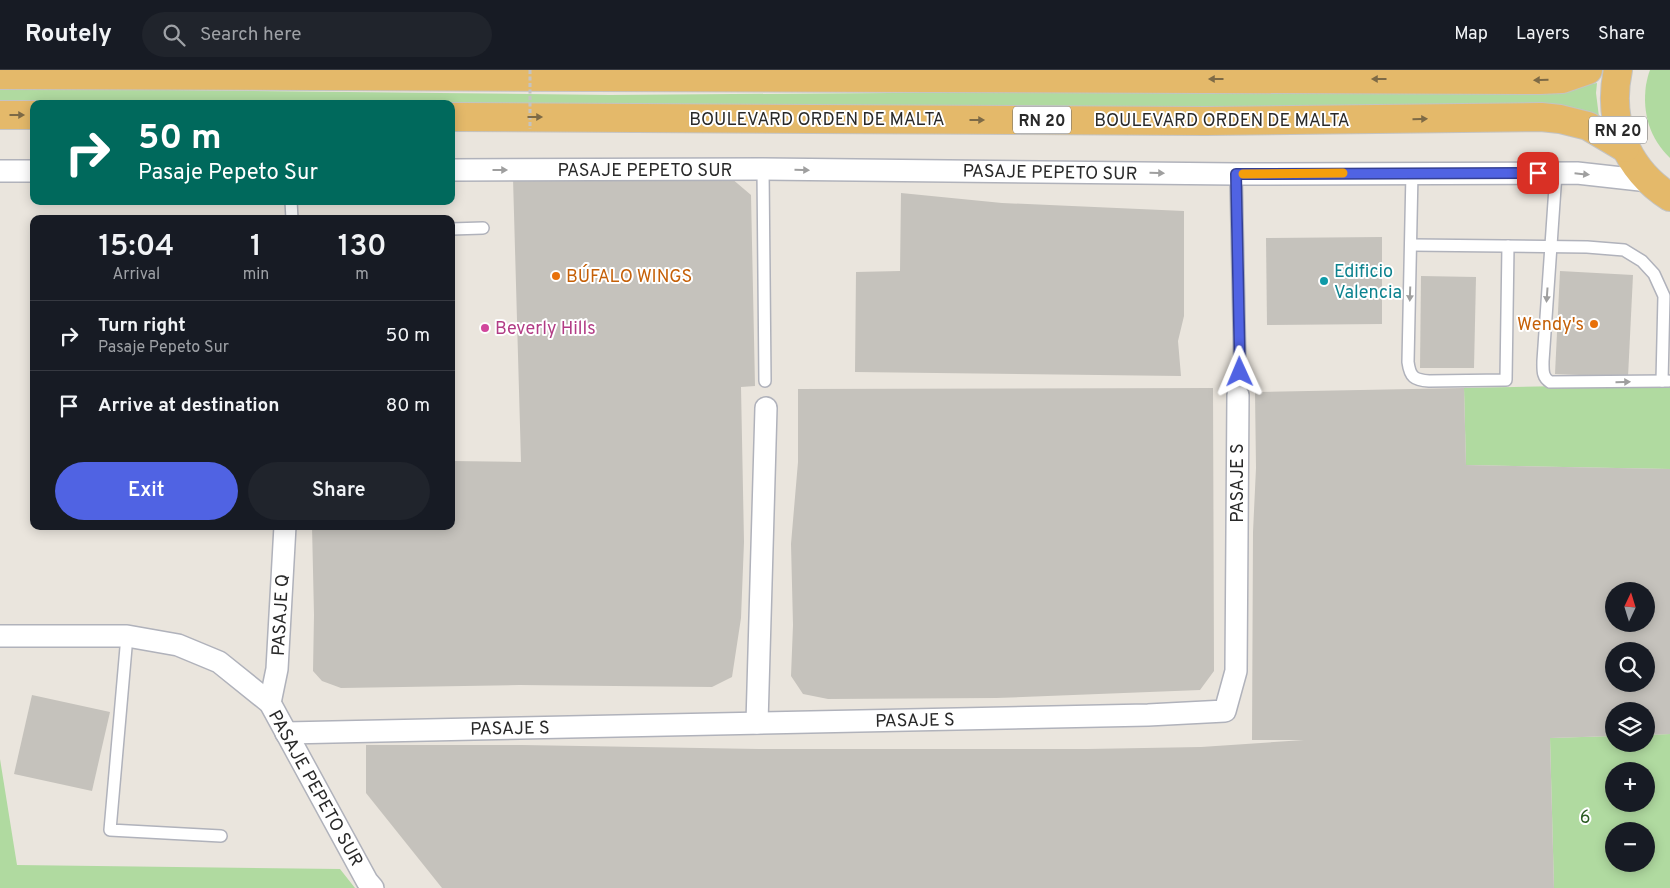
<!DOCTYPE html>
<html lang="en">
<head>
<meta charset="utf-8">
<style>
	body { margin:0; font-family:Overpass,sans-serif; background:#20242c; color:#f1f3f6; height:100vh; display:flex; flex-direction:column; font-size:19px; white-space:nowrap }
	* { box-sizing:border-box; margin:0 }
	p { font-size:16px; color:#9ea1a6 }
	.icon { flex:none; width:28px; height:28px; fill:none; stroke:currentColor; stroke-width:2; stroke-linecap:round; stroke-linejoin:round }
	.map { position:relative; flex:1; overflow:hidden }
	.drawer { position:absolute; left:30px; top:145px; width:425px; height:315px; display:flex; flex-direction:column; background:#171b24; border-radius:10px; box-shadow:0 2px 12px #0003 }
	.drawer>* { flex:none }
	.banner { position:absolute; left:30px; top:30px; width:425px; height:105px; border-radius:10px; box-shadow:0 2px 12px #0003; background:#00695c; color:#fff; overflow:hidden }
	.needle { width:32px; rotate:4deg }
	.tools { position:absolute; left:1605px; top:512px; display:grid; gap:10px }
	.tools a { display:grid; place-items:center; width:50px; height:50px; border-radius:50%; background:#171b24; box-shadow:0 2px 12px #0003; font-size:25px }
	.pin { position:absolute; display:grid; place-items:center; width:42px; height:42px; color:#fff; margin:-21px; border-radius:10px; box-shadow:0 2px 8px #0006 }
	.me { position:absolute; width:55px; margin:-28px; rotate:359deg; stroke-linejoin:round; filter:drop-shadow(0 0 4px #0008) }
	.turn { display:flex; align-items:center; gap:18px; height:105px; padding:0 25px; font-size:22px }
	.turn .icon { width:65px; height:65px; stroke-width:2.5 }
	.turn b { display:block; font-size:35px; line-height:42px }
	.eta { display:flex; justify-content:space-evenly; align-items:center; height:85px; text-align:center }
	.eta b { font-size:30px; font-weight:600; line-height:35px }
	.action { display:flex; gap:10px; margin-top:auto; padding:10px 25px }
	.action a { flex:1; height:58px; border-radius:30px; background:#5063e3; color:#fff; font-size:20px; font-weight:600; line-height:58px; text-align:center }
	.action a+a { background:#20242c; color:#f1f3f6 }
	ul { padding:0; list-style:none }
	li { display:flex; align-items:center; gap:15px; height:70px; padding:0 25px; border-top:1px solid #363941 }
	li div { flex:1 }
	li b { display:block; font-size:19px }
	li em { font-style:normal }
	header { display:flex; align-items:center; gap:30px; box-sizing:border-box; height:70px; padding:0 25px; background:#171b24; border-bottom:1px solid #363941 }
	header strong { font-size:24px }
	nav { display:flex; gap:28px; margin-inline-start:auto; font-size:18px }
	.search { width:350px; height:45px; background:#20242c; display:flex; align-items:center; gap:12px; box-sizing:border-box; padding:0 18px; border-radius:28px; color:#9ea1a6; font-size:19px }
	.map>svg:first-child { display:block }
</style>
</head>
<body>
<header>
<strong>Routely</strong>
<div class="search"><svg class="icon" aria-label="search" viewBox="0 0 24 24"><circle cx="10" cy="10" r="6"/><path d="M15 15l6 6"/></svg>Search here</div>
<nav><a>Map</a><a>Layers</a><a>Share</a></nav>
</header>
<div class="map">
<svg width="1670" height="818" viewBox="0 0 1670 818">
	<rect width="100%" height="100%" fill="#eae5dd"/>
	<g fill="#b0daa0" fill-rule="evenodd">
		<path d="M1650 0H1670V88C1650 69 1642 43 1646 15 1647 10 1648 5 1650 0Z"/>
		<path d="M1597 13 1596 23 1599 47 1564 39 0 32V18L610 25 1568 18Z"/>
		<path d="M1670 314V399L1466 395 1464 318Z"/>
		<path d="M1670 664V818H1554L1550 668 1614 666V674H1646V665ZM1614 701H1646V734H1614ZM1614 761H1646V794H1614Z"/>
		<path d="M0 689 17 795 340 799 355 818H0Z"/>
	</g>
	<g fill="#c5c2bc" fill-rule="evenodd">
		<path d="M513 108H731L751 125 755 316 741 317 744 472 741 548 732 607 712 617 519 615 341 618 322 611 313 601 314 545 312 456H451V391L521 392Z"/>
		<path d="M901 123 1002 133 1184 141V246L1178 271 1181 306 855 302 856 202 900 201Z"/>
		<path d="M1382 167V254L1267 255 1266 168Z"/>
		<path d="M1560 201 1633 205 1628 307 1555 304Z"/>
		<path d="M1421 206 1476 207 1474 298H1420Z"/>
		<path d="M1213 318 1214 601 1200 620 996 628 828 629 803 624 791 606 793 555 791 474 798 392V319Z"/>
		<path d="M1464 318 1466 395 1670 399V664L1646 665V641H1614V666L1550 668 1554 818H442L366 723V675H522L759 679H1087L1201 677 1304 670H1252L1253 462 1256 398 1255 322ZM1614 521H1646V554H1614ZM1614 581H1646V614H1614Z"/>
		<path d="M32 625 110 642 92 721 14 704Z"/>
	</g>
	<g fill="none" stroke-linecap="round" stroke-linejoin="round">
		<g stroke="#b0b2bb" stroke-width="14">
			<g id="service">
				<path d="M763 99 765 311"/>
				<path d="M1412 103 1408 292C1410 307 1414 310 1429 311L1506 310 1508 176"/>
				<path d="M1556 103 1543 291C1543 300 1542 307 1550 312L1668 311"/>
				<path d="M1236 104 1240 302"/>
				<path d="M291 131 292 149"/>
				<path d="M451 159 483 158"/>
				<path d="M1412 175 1587 177 1624 180 1642 191 1654 204 1664 226 1662 311"/>
				<path d="M127 566 110 760 221 766"/>
			</g>
		</g>
		<g stroke="#b0b2bb" stroke-width="24">
			<g id="minor">
				<path d="M451 100 763 99 1236 104 1577 103 1649 111"/>
				<path d="M0 101H34"/>
				<path d="M0 566H127L178 575 219 592 270 633 367 811 373 818"/>
				<path d="M270 633 277 599 285 456"/>
				<path d="M757 653 766 338"/>
				<path d="M286 663 1148 645 1225 641 1236 601 1238 325"/>
			</g>
		</g>
		<g stroke="#c3c3c3" stroke-width="30">
			<g id="trunk">
				<path d="M1618 0C1607 51 1626 99 1670 127"/>
				<path d="M0 5 1540 10 1562 9 1588 0"/>
				<path d="M0 45H34"/>
				<path d="M451 47 1206 51 1541 47 1560 49 1588 56 1625 78"/>
			</g>
		</g>
		<use href="#service" stroke="#fff" stroke-width="11"/>
		<use href="#minor" stroke="#fff" stroke-width="21"/>
		<use href="#trunk" stroke="#e4b96a" stroke-width="28"/>
		<path stroke="#c3c3c3" stroke-width="3" stroke-dasharray="4 2.5" stroke-linecap="butt" d="M530 0V59"/>
	</g>
	<defs><path id="oneway-solid" d="M-6-.8H1V-3.2L6.5 0L1 3.2V.8H-6Z" transform="scale(1.25)"/></defs>
	<g fill="#7d6a46">
		<use href="#oneway-solid" transform="translate(1216 9) rotate(-180)"/>
		<use href="#oneway-solid" transform="translate(1379 9) rotate(-180)"/>
		<use href="#oneway-solid" transform="translate(1541 10) rotate(179)"/>
		<use href="#oneway-solid" transform="translate(17 45)"/>
		<use href="#oneway-solid" transform="translate(535 47)"/>
		<use href="#oneway-solid" transform="translate(1420 49) rotate(-1)"/>
		<use href="#oneway-solid" transform="translate(977 50)"/>
	</g>
	<g fill="#9f9f9f">
		<use href="#oneway-solid" transform="translate(500 100)"/>
		<use href="#oneway-solid" transform="translate(802 100) rotate(1)"/>
		<use href="#oneway-solid" transform="translate(1157 103) rotate(1)"/>
		<use href="#oneway-solid" transform="translate(1582 104) rotate(6)"/>
		<use href="#oneway-solid" transform="translate(1410 224) rotate(92)"/>
		<use href="#oneway-solid" transform="translate(1547 225) rotate(94)"/>
		<use href="#oneway-solid" transform="translate(1623 312) rotate(-1)"/>
	</g>
	<g fill="none" stroke-linecap="round" stroke-linejoin="round">
		<g stroke="#344094" stroke-width="12">
			<path id="route" d="M1240 302 1236 104 1538 103"/>
		</g>
		<use href="#route" stroke="#5063e3" stroke-width="9"/>
		<path stroke="#f59e0b" stroke-width="9" d="M1243 104 1343 103"/>
	</g>
	<g fill="#e8710a" stroke="#fff" stroke-width="2">
		<circle cx="556" cy="206" r="5"/>
		<circle cx="1594" cy="254" r="5"/>
	</g>
	<circle fill="#0f9aa8" stroke="#fff" stroke-width="2" cx="1324" cy="211" r="5"/>
	<circle fill="#d1479c" stroke="#fff" stroke-width="2" cx="485" cy="258" r="5"/>
	<g text-anchor="middle" stroke-width="4" stroke-linejoin="round" paint-order="stroke">
		<g fill="#fff" stroke="#696969" stroke-width="1">
			<rect x="1013" y="36.5" width="58" height="27" rx="4"/>
			<rect x="1589" y="46.5" width="58" height="27" rx="4"/>
		</g>
		<g font-size="16" font-weight="bold" fill="#292929">
			<text x="1042" y="56">RN 20</text>
			<text x="1618" y="66">RN 20</text>
		</g>
		<g font-size="18" fill="#292929" stroke="#fff">
			<text x="817" y="55">BOULEVARD ORDEN DE MALTA</text>
			<text x="1222" y="56">BOULEVARD ORDEN DE MALTA</text>
			<text x="645" y="106">PASAJE PEPETO SUR</text>
			<text transform="translate(1050 102) rotate(1)" y="6">PASAJE PEPETO SUR</text>
			<text transform="translate(1237 413) rotate(-90)" y="6">PASAJE S</text>
			<text transform="translate(280 545) rotate(-87)" y="6">PASAJE Q</text>
			<text transform="translate(915 650) rotate(-1)" y="6">PASAJE S</text>
			<text transform="translate(510 658) rotate(-1)" y="6">PASAJE S</text>
			<text transform="translate(316 718) rotate(61)" y="6">PASAJE PEPETO SUR</text>
		</g>
		<g font-size="18" fill="#0d838f" stroke="#fff" text-anchor="start">
			<text x="1334" y="207">Edificio<tspan x="1334" dy="21">Valencia</tspan></text>
		</g>
		<g font-size="18" fill="#c56008" stroke="#fff" text-anchor="start">
			<text x="566" y="212">BÚFALO WINGS</text>
			<text x="1584" y="260" text-anchor="end">Wendy's</text>
		</g>
		<g font-size="18" fill="#b23c85" stroke="#fff" text-anchor="start">
			<text x="495" y="264">Beverly Hills</text>
		</g>
		<g font-size="18" fill="#2b5d23" stroke="#fff">
			<text x="1585" y="753">6</text>
		</g>
	</g>
</svg>
<div class="tools">
<a><svg class="needle" viewBox="-14 -14 28 28"><path d="M0-13l5 13h-10z" fill="#e53935"/><path d="M0 13l5-13h-10z" fill="#9ea1a6"/></svg></a>
<a><svg class="icon" aria-label="search" viewBox="0 0 24 24"><circle cx="10" cy="10" r="6"/><path d="M15 15l6 6"/></svg></a>
<a><svg class="icon" aria-label="layers" viewBox="0 0 24 24"><path d="M12 4l9 5-9 5-9-5zM3 14l9 5 9-5"/></svg></a>
<a>+</a>
<a>−</a>
</div>
<div class="pin" style="left:1538px;top:103px;background:#d93025"><svg class="icon" aria-label="arrive" viewBox="0 0 24 24"><path d="M6 21V4h12l-3 4 3 4H6"/></svg></div>
<svg class="me" style="left:1240px;top:302px" viewBox="-20 -20 40 40"><path d="M0-17L14 15 0 8-14 15z" fill="#5063e3" stroke="#fff" stroke-width="4"/></svg>
<div class="banner">
<div class="turn"><svg class="icon" aria-label="right" viewBox="0 0 24 24"><path d="M7 20v-9h11M14 6l5 5-5 5"/></svg><div><b>50 m</b>Pasaje Pepeto Sur</div></div>
</div>
<section class="drawer">
<div class="eta">
<div><b>15:04</b><p>Arrival</p></div>
<div><b>1</b><p>min</p></div>
<div><b>130</b><p>m</p></div>
</div>
<ul>
<li><svg class="icon" aria-label="right" viewBox="0 0 24 24"><path d="M7 20v-9h11M14 6l5 5-5 5"/></svg><div><b>Turn right</b><p>Pasaje Pepeto Sur</p></div><em>50 m</em></li>
<li><svg class="icon" aria-label="arrive" viewBox="0 0 24 24"><path d="M6 21V4h12l-3 4 3 4H6"/></svg><div><b>Arrive at destination</b></div><em>80 m</em></li>
</ul>
<div class="action"><a>Exit</a><a>Share</a></div>
</section>
</div>
</body>
</html>
